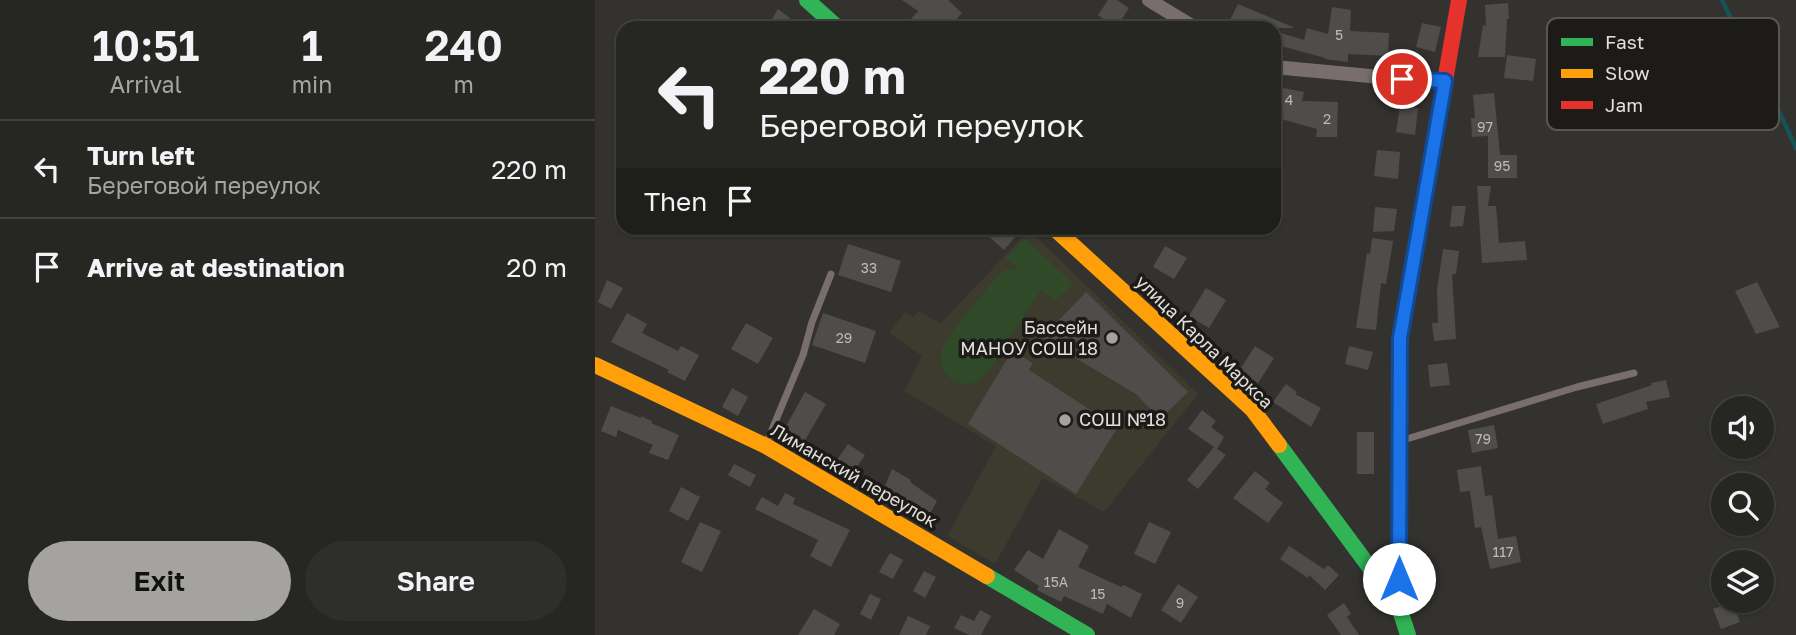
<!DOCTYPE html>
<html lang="en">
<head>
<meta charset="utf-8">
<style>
	body { margin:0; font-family:"Golos Text",sans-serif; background:#2e2e2a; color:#f1f3f6; height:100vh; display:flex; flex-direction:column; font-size:26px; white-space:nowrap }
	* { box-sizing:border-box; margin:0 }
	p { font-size:23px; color:#a4a5a5 }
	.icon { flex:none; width:38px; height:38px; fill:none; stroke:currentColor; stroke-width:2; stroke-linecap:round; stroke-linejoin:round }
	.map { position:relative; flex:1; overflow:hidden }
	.details { display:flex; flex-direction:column; background:#262622; width:595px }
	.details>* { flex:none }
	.hud { position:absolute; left:21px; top:21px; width:665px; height:214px; border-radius:21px; box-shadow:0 2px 5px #0004,0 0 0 2px #424340; background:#262622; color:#f1f3f6; overflow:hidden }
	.controls { position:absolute; left:1116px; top:396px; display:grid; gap:14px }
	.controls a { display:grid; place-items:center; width:63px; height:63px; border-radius:50%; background:#262622; box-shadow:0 2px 5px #0004,0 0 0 2px #424340; font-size:35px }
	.pin { position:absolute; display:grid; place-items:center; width:60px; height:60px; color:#fff; margin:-30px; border:4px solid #fff; border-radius:50%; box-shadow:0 2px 7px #0007 }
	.me { position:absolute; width:77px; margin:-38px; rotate:0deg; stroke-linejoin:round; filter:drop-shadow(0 0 5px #0008) }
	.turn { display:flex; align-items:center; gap:24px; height:147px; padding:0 28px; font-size:32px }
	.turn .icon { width:91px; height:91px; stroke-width:2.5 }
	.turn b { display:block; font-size:49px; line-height:60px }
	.then { display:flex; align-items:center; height:66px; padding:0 28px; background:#0003; gap:14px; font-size:26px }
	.eta { display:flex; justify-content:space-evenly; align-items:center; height:119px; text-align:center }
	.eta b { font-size:42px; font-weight:600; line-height:49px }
	.button { display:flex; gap:14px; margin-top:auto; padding:14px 28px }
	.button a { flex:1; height:80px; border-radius:42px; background:#a4a39f; color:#111; font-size:28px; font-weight:600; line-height:80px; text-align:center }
	.button a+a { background:#2e2e2a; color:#f1f3f6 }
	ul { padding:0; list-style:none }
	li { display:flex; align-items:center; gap:21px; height:98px; padding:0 28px; border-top:2px solid #424340 }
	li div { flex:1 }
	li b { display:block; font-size:26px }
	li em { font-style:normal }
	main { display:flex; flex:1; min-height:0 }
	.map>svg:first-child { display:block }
</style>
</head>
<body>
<main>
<section class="details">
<div class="eta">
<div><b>10:51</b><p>Arrival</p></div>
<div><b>1</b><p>min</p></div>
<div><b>240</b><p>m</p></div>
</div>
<ul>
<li><svg class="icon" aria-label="left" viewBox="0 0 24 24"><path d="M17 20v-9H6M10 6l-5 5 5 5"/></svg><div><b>Turn left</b><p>Береговой переулок</p></div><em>220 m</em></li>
<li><svg class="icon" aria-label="arrive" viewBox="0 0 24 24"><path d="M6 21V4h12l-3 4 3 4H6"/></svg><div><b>Arrive at destination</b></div><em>20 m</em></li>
</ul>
<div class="button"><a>Exit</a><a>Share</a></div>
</section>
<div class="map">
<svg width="1201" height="635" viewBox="0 0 1201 635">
	<rect width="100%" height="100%" fill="#33322e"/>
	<path fill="#3d3a2e" d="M434 230 603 394 509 512 448 478 400 564 352 536 401 446 309 391 327 356 294 333 310 312 318 317 324 311 345 324Z"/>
	<path fill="#304a29" d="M430 238 478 284 460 301 446 290 393 372C388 377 383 382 375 384 358 387 342 370 346 353 350 336 389 293 401 277L410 270 422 268 411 258Z"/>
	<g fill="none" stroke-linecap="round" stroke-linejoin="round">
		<path stroke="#165357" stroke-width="4.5" d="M1127 0C1150 50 1179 97 1201 148"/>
	</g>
	<g fill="#4e4d4a">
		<path d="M307 0H353L367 13 354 28H324L315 20 323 11Z"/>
		<path d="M513 0H522L534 8 521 28 503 15Z"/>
		<path d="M913 3 914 19H912L910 57H883L888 25 891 26 890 5Z"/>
		<path d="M643 4 698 27V28H645L634 22Z"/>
		<path d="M737 7 756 10 755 31 794 33 793 56 753 54V62L730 59V58L679 44 683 32 709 40 712 28 733 34Z"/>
		<path d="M183 9 195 18 190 28H172Z"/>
		<path d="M827 23 846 27 840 52 821 47Z"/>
		<path d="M912 55 941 59 938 81 909 78Z"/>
		<path d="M683 87 709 92 707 101 743 102 742 137H721L722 129 679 117V107Z"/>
		<path d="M899 93 905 155H922V178H893V136L877 137 876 118H880L878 95Z"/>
		<path d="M805 105 823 108 820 135 801 132Z"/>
		<path d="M782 150 805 152 803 179 779 176Z"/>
		<path d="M882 186H896L893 206H901L904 243 930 241 932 260 887 263Z"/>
		<path d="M857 206H871L868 226 855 227Z"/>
		<path d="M780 207 802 209 799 231 778 232Z"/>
		<path d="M384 228H428L409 250Z"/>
		<path d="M777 238 798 241 791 284 786 283 781 330 761 328 772 253 775 254Z"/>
		<path d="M253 244 306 261 296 292 243 275Z"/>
		<path d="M570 246 592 258 579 279 558 267Z"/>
		<path d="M848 249 864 251 861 274H857L861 339 839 341 837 323H843L842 289Z"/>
		<path d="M12 280 28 288 16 309 3 302Z"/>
		<path d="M1162 282 1185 327 1161 334 1140 291Z"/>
		<path d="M611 288 631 300 614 328 594 316Z"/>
		<path d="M491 292 593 392 565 419 541 394 447 338Z"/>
		<path d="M32 313 52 324 47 333 83 351 86 346 104 355 90 381 72 372 74 370 16 342Z"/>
		<path d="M228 313 281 331 270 363 217 345Z"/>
		<path d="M151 323 178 338 163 364 136 349Z"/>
		<path d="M660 346 679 358 663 383 644 371Z"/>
		<path d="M754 346 778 352 773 370 750 364Z"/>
		<path d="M417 351 438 363 434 370 503 415 507 410 526 422 481 494 373 424Z"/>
		<path d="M852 363 855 385 835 387 833 365Z"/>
		<path d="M1071 380 1075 397 1051 402 1053 409 1008 424 1001 404 1057 385 1056 383Z"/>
		<path d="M691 384 702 392 700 394 726 408 716 427 678 402Z"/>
		<path d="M137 388 153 397 143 416 127 407Z"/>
		<path d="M210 392 231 404 209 442 189 430Z"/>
		<path d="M16 406 46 418V416L57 421 56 423 84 435 73 460 54 453 58 445 23 430 21 437 6 431Z"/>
		<path d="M607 410 621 421 616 427 629 437 622 449 631 455 603 489 592 480 619 447 593 429Z"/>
		<path d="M899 425 903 448 877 453 873 430Z"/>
		<rect x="762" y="432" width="17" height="42"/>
		<path d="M253 444 270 455 253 480 236 469Z"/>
		<path d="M139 464 161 475 155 487 133 475Z"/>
		<path d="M886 466 890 496 897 495 903 539 921 536 926 562 895 569 886 527 880 528 875 491 865 492 862 470Z"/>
		<path d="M297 469 316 480 315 482 342 501 330 523 318 515 320 512 287 493Z"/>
		<path d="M660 471 675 483 670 489 688 503 673 523 638 498Z"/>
		<path d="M86 487 105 497 93 521 74 511Z"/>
		<path d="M190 493 200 498 198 504 255 530 236 567 215 556 223 540 160 509 167 497 183 506Z"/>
		<path d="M105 522 126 531 107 572 86 562Z"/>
		<path d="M554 522 576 532 560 564 539 554Z"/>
		<path d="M464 529 494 546 483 567 526 587 528 585 547 594 536 618 512 604 508 614 469 596 466 602 442 590 444 586 419 570 433 550 448 559Z"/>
		<path d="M694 546 729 569 733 565 744 575 730 590 714 575 713 578 685 559Z"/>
		<path d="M295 553 308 560 298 579 284 572Z"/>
		<path d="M329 571 341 577 330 598 318 591Z"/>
		<path d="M583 584 603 597 586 623 566 610Z"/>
		<path d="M275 594 286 599 276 620 265 614Z"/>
		<path d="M1138 602 1145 622 1126 629 1118 609Z"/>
		<path d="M749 603 756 614 752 617 764 635H746L732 615Z"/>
		<path d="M219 609 245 624 239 635H203Z"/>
		<path d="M385 610 396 616 386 635H374L359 628 366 615 379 621Z"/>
		<path d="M313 616 335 626 331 635H304Z"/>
	</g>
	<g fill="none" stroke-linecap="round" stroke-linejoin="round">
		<g stroke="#786e6e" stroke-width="7">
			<path d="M805 441 982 387 1039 373"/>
			<path d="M171 444 208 355 217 322 236 274"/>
		</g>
		<g stroke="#786e6e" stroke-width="14">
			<path d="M554 0 600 28"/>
			<path d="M679 67 807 79 850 81"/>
		</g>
		<g stroke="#30b455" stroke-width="16">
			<path d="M212 0 243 28"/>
			<path d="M684 445 804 607 813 635"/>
			<path d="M392 576 492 635"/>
		</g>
		<g stroke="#ff9f0a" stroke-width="16">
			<path d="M459 228 657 409 684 445"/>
			<path d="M0 365 171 446 392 576"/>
			<path d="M804 607 805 339 821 249"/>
		</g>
		<path stroke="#e5322d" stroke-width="16" d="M821 249 864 0"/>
	</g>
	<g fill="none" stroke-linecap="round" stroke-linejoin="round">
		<g stroke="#114b97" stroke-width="18">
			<path id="route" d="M804 579 805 338 850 81 807 79"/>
		</g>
		<use href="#route" stroke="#1a73e8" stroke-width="12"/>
	</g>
	<g fill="#a4a39f" stroke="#1c1b18" stroke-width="2.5">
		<circle cx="517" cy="338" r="7"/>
		<circle cx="470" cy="420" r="7"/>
	</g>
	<g text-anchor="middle" stroke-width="7" stroke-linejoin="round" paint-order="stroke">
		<g font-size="14" fill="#bcbbb8">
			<text x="744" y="40">5</text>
			<text x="694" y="105">4</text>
			<text x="732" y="124">2</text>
			<text x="890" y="132">97</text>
			<text x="907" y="171">95</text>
			<text x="274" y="273">33</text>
			<text x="249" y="343">29</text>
			<text x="888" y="444">79</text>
			<text x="908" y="557">117</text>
			<text x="461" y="587">15А</text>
			<text x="503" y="599">15</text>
			<text x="585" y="608">9</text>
		</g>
		<g font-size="18" fill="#e1e0dc" stroke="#1c1b18" text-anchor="end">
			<text x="503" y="334">Бассейн<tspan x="503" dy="21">МАНОУ СОШ 18</tspan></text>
			<text x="484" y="426" text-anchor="start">СОШ №18</text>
		</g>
		<g font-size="18" fill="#e1e0dc" stroke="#1c1b18">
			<text transform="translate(609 342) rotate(44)" y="6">улица Карла Маркса</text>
			<text transform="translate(259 476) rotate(30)" y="6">Лиманский переулок</text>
		</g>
	</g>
	<rect x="952" y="18" width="232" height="112" rx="10" fill="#1c1b18" stroke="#575653" stroke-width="2"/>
	<rect x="966" y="38" width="32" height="8" fill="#30b455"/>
	<rect x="966" y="69" width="32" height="9" fill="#ff9f0a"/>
	<rect x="966" y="101" width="32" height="8" fill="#e5322d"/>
	<g font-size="19" fill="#e1e0dc">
		<text x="1010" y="49">Fast</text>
		<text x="1010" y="80">Slow</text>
		<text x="1010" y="112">Jam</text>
	</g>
</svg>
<div class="controls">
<a><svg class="icon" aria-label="sound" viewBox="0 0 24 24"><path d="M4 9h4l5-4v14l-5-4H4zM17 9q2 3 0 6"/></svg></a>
<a><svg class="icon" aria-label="search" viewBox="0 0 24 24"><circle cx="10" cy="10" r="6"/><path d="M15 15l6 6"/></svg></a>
<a><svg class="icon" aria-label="layers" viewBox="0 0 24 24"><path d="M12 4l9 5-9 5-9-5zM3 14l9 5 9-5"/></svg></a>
</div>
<div class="pin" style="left:807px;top:79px;background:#d93025"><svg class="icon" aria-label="arrive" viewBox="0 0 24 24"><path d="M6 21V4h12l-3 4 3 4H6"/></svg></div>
<svg class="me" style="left:804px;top:579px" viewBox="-20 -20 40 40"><circle r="19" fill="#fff"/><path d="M0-13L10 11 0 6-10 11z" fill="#1a73e8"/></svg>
<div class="hud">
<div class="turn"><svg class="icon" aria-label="left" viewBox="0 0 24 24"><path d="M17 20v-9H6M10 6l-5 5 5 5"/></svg><div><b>220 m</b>Береговой переулок</div></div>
<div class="then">Then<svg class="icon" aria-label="arrive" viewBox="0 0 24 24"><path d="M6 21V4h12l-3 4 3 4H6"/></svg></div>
</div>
</div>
</main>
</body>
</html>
